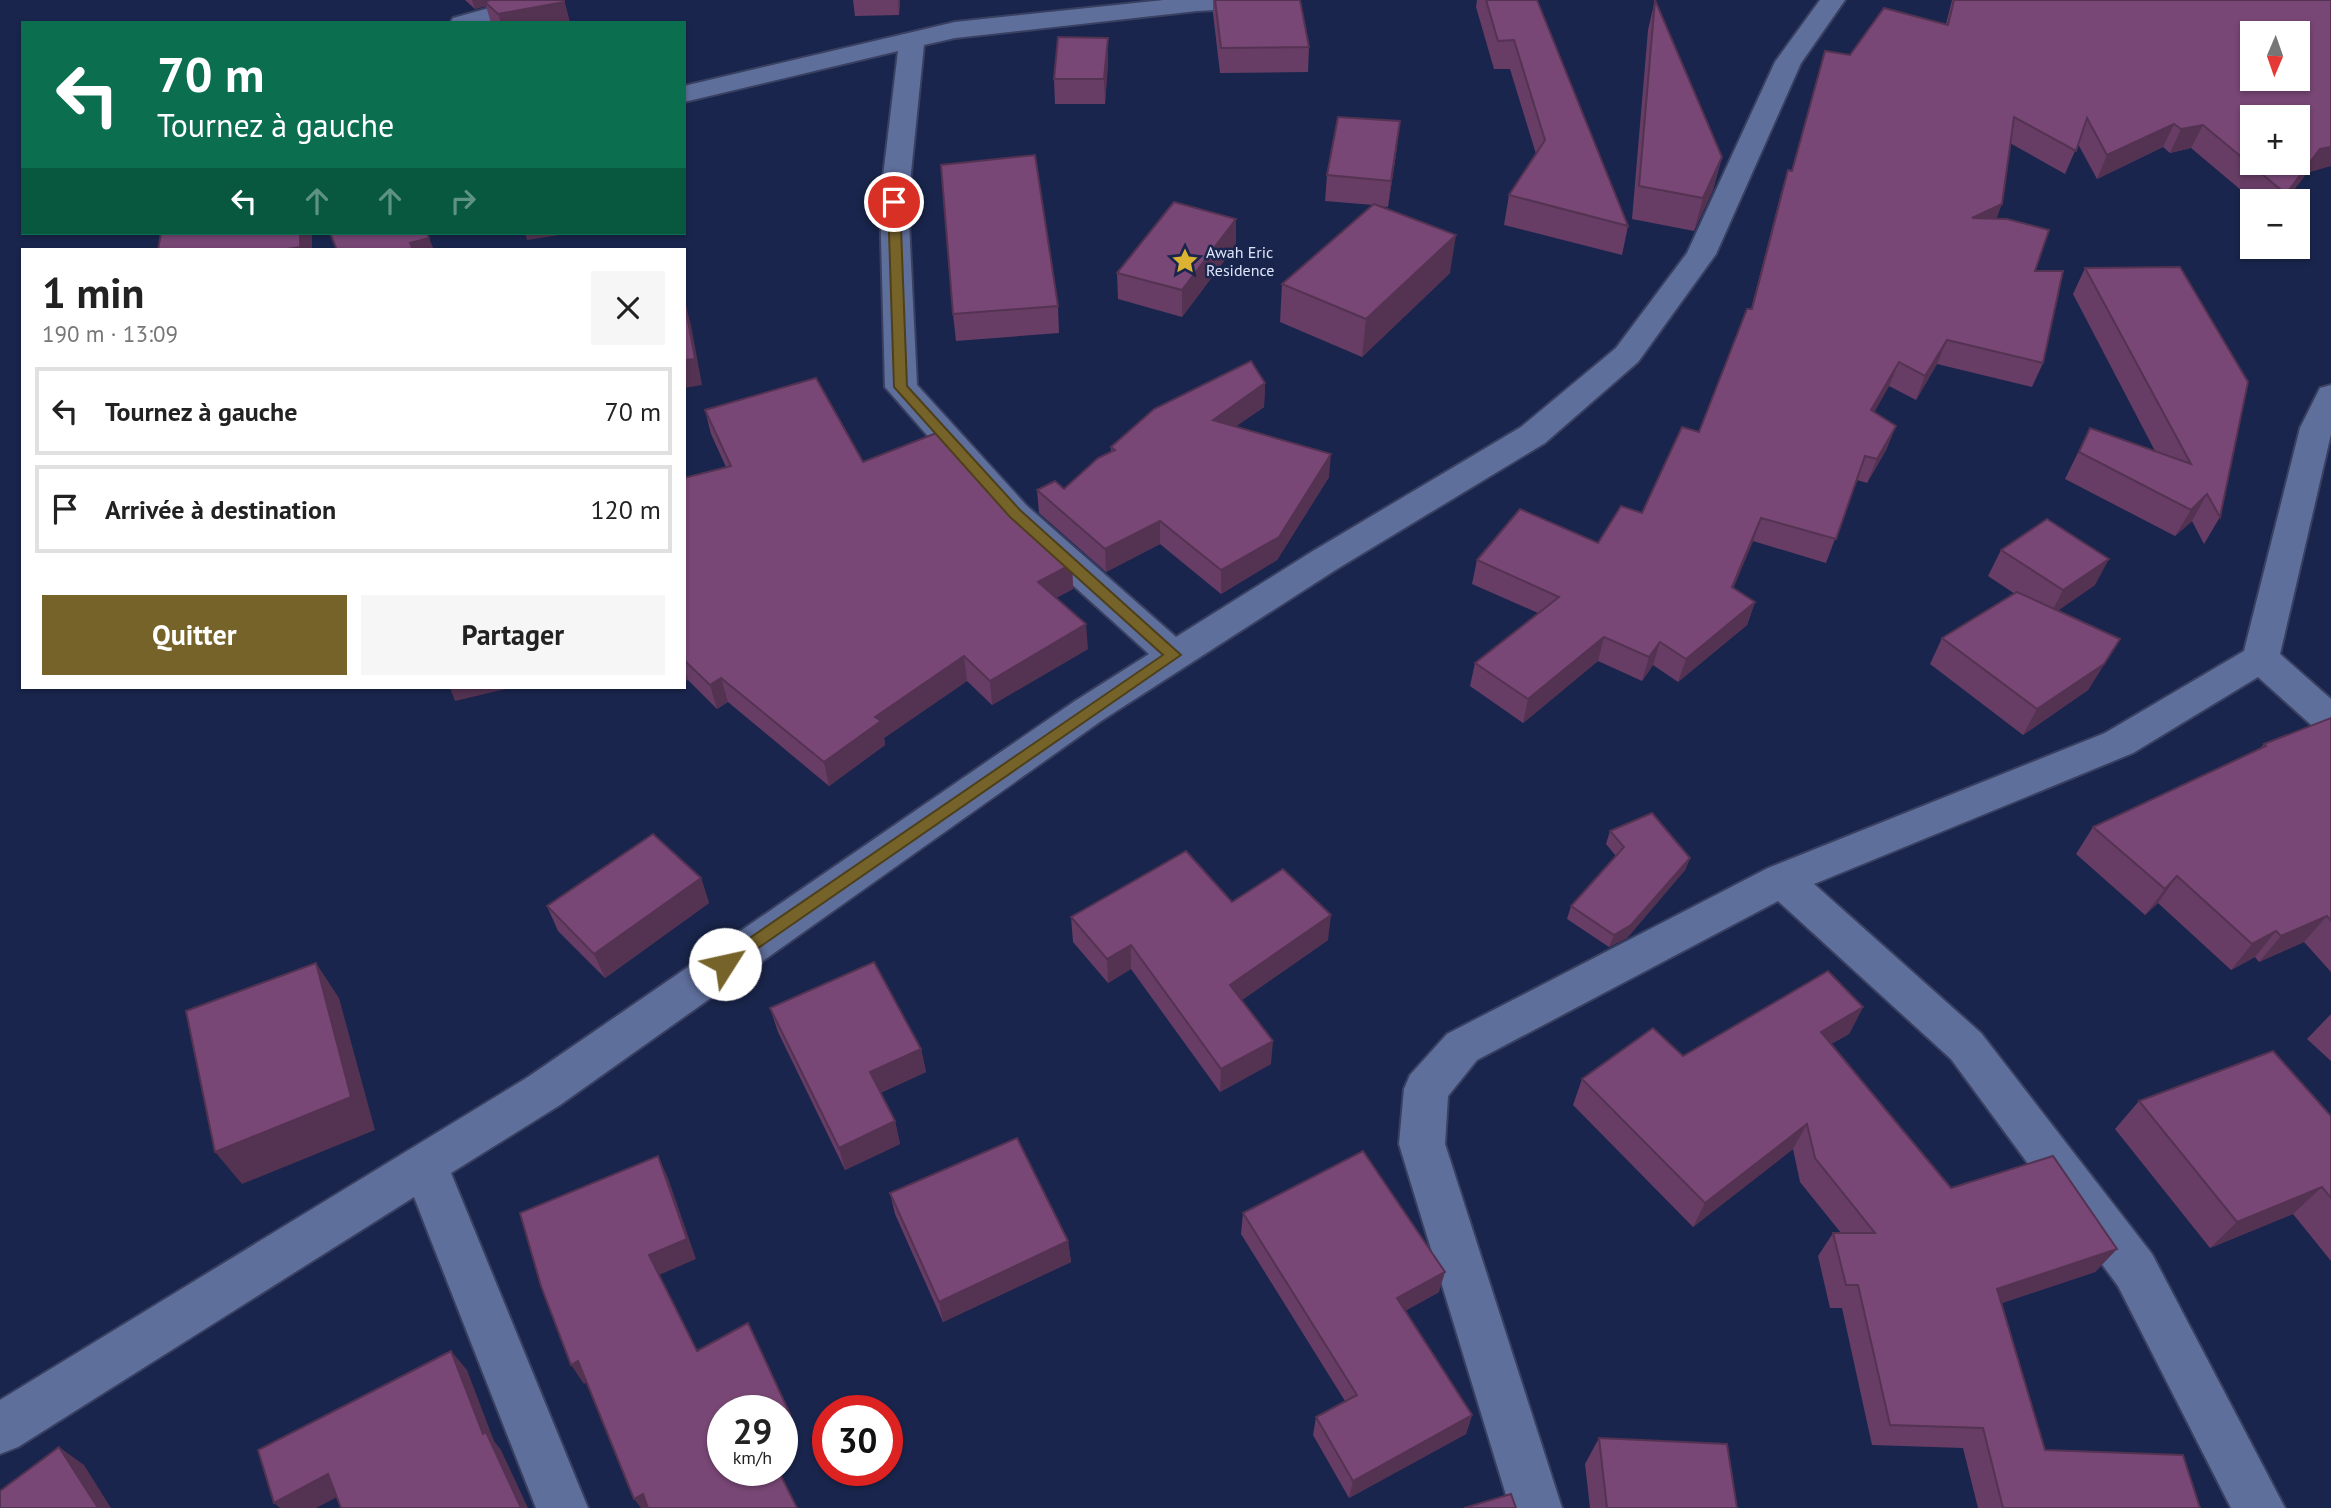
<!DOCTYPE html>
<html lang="fr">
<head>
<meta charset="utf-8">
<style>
	body { margin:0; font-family:"PT Sans",sans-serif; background:#f6f6f6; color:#222; height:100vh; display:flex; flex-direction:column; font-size:26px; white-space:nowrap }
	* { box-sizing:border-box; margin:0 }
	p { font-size:23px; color:#767676 }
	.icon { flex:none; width:38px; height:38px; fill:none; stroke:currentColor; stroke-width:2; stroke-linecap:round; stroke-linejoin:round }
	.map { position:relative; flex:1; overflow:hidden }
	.side { position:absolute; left:21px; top:248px; width:665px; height:441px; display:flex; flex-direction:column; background:#fff; border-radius:0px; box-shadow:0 2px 5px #0004 }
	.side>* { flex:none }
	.guide { position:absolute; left:21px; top:21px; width:665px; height:214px; border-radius:0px; box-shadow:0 2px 5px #0004; background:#0b6e4f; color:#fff; overflow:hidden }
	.needle { width:46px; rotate:182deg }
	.tools { position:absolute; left:2240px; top:21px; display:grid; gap:14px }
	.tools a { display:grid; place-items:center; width:70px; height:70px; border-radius:0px; background:#fff; box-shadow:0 2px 5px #0004; font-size:35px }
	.speed { position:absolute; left:707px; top:1395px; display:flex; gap:14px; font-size:35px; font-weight:700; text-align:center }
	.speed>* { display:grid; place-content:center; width:91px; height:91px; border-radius:50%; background:#fff; box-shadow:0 2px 5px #0004; line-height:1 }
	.speed small { font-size:18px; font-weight:400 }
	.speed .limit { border:10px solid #d22; background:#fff; color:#111 }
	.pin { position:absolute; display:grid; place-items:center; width:60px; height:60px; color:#fff; margin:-30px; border:4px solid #fff; border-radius:50%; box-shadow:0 2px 7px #0007 }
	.me { position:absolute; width:77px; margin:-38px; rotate:55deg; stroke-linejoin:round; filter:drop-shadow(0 0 5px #0008) }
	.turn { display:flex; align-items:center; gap:24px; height:147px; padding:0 21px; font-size:32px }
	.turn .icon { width:91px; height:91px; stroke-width:2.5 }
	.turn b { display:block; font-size:49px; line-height:60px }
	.lanes { display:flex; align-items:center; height:66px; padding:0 21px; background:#0003; justify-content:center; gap:35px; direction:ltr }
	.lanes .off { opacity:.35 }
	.round { display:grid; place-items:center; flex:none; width:74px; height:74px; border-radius:0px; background:#f6f6f6 }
	.head { display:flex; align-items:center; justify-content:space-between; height:119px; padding:0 21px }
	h1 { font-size:42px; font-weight:600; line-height:52px }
	.primary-button { display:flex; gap:14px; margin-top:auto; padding:14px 21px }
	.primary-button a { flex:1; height:80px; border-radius:0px; background:#76632a; color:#fff; font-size:28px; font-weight:600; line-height:80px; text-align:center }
	.primary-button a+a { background:#f6f6f6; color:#222 }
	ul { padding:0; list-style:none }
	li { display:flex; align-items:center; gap:21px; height:88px; margin:0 14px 10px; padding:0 7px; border:4px solid #e0e0e0; border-radius:0px }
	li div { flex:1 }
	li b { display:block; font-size:26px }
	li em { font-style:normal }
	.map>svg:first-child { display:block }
</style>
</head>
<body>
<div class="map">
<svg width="2331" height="1508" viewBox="0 0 2331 1508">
	<rect width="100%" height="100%" fill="#19254c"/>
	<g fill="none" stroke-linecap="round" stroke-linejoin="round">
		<g stroke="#394061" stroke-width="4">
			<g id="minor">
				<path d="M518 0H558L555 5 491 23H450L453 18Z"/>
				<path d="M1164 0H1278L1275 5 1266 7 1197 11 955 38 924 45 908 202 917 385 1027 506 1176 637 1313 551 1521 427 1616 348 1687 253 1775 62 1820 0H1845L1801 63 1716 254 1638 362 1545 443 1337 569 1101 721 560 1105 451 1173 588 1508H536L414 1197 18 1447 0 1454V1400L528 1077 1075 701 1149 654 1003 522 885 387 880 202 898 51 684 102V86L955 22Z"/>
				<path d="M2331 385V434L2280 654 2331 699V735L2318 731 2258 677 2133 753 1814 884 1981 1033 2152 1254 2285 1508H2231L2118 1286 1951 1059 1778 901 1477 1060 1448 1096 1445 1144 1562 1508H1510L1399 1144 1404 1089 1410 1075 1447 1034 1768 868 2105 733 2244 651 2300 428 2320 388Z"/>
			</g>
		</g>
		<use href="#minor" fill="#5f6f9c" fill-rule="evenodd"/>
	</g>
	<g fill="#673d65">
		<path d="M465 0H564L570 23H491L486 6 475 9Z"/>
		<path d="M853 0H900L899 15 855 16Z"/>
		<path d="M1213 0H1283L1309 47 1308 72 1220 73 1213 13Z"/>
		<path d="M1477 0H1537L1628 226 1622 255 1504 225 1509 195 1536 154 1510 69H1494L1476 7Z"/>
		<path d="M1655 0 1722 157 1713 190 1694 231 1632 219 1648 30Z"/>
		<path d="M1952 0H2331L2307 173 2285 201H2254L2191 148 2170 153 2163 147 2097 179 2078 144 2065 174 2010 143 1996 219 2035 271 2043 363 2032 387 1937 364 1916 400 1889 386 1874 412 1896 426 1886 450 1867 483 1857 480 1826 563 1753 541 1733 588 1755 602 1747 625 1678 682 1653 665 1642 681 1598 661 1523 723 1470 686 1475 663 1538 613 1472 584 1477 560 1598 543 1642 513 1699 432 1751 309 1781 193 1788 170H1792L1825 51 1850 55 1946 24Z"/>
		<path d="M1108 63 1105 104H1055L1054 79Z"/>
		<path d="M1397 147 1388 207 1379 206 1450 273 1362 357 1280 322 1282 284 1373 205 1325 201 1327 175Z"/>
		<path d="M1236 219V245L1182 317 1118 299 1117 273Z"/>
		<path d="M2085 268 2220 517 2204 544 2192 521 2175 536 2065 479 2090 428 2155 451 2073 294Z"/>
		<path d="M1058 306 1059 333 956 341 953 314Z"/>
		<path d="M1265 383 1264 407 1236 426 1329 477 1277 560 1221 594 1160 544 1106 572 1039 513 1037 490 1064 489 1111 452V447Z"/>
		<path d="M705 410 863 462 1004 505 1072 564 1073 589 1056 598 1088 649 992 705 967 681 884 738 885 745 829 786 728 702 717 709 688 680 684 681V478L726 467 711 434Z"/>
		<path d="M2001 550 2095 585 2058 610 2120 639 2088 690 2023 735 1930 664 1942 638 2015 594 1988 576Z"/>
		<path d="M2331 718V972L2304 942 2259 962 2255 957 2231 970 2158 903 2145 915 2076 854 2093 827 2260 748 2264 744Z"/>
		<path d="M1610 831 1690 858 1685 870 1627 938 1609 947 1567 919 1571 906 1616 856 1606 844Z"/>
		<path d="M701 878 709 903 605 978 558 931 547 906Z"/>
		<path d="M1232 902 1328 940 1242 1000 1271 1064 1220 1092 1131 969 1108 983 1073 942 1071 917Z"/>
		<path d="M1863 1007 1849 1034 1831 1044 1951 1188 2117 1249 2095 1272 2002 1303 2045 1450 2200 1508H1978L1963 1448 1872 1445 1842 1308H1830L1818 1256 1833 1233H1841L1800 1182 1793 1149 1693 1227 1573 1105 1582 1079 1683 1056Z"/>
		<path d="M770 1008 921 1049 926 1072 880 1093 895 1121 900 1144 845 1170 778 1032Z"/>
		<path d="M2331 1014V1061L2307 1039Z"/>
		<path d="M2139 1101 2331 1116V1261L2293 1214 2210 1248 2115 1129Z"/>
		<path d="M890 1193 1068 1241 1071 1262 943 1322 895 1214Z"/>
		<path d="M1243 1213 1439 1292 1405 1311 1472 1415 1466 1434 1349 1498 1313 1435 1316 1417 1345 1401 1241 1234Z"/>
		<path d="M1599 1438 1737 1508H1590L1585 1464Z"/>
	</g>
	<g fill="#543252">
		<path d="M472 0H508L485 2 486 6 475 9Z"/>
		<path d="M898 0H900L899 15Z"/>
		<path d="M564 2 570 23H501L498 14Z"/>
		<path d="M1108 38V63L1105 104 1104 79Z"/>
		<path d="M1400 121 1397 147 1388 207 1391 181Z"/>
		<path d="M2174 124 2163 147 2097 179 2107 155Z"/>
		<path d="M2203 125 2191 148 2170 153 2181 129Z"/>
		<path d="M2331 147V166L2307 173 2285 201H2282L2286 194 2320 149Z"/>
		<path d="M1722 157 1713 190 1694 231 1703 198Z"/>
		<path d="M2002 204 1993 228 1972 218Z"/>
		<path d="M1236 219V245L1182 317V290Z"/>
		<path d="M300 233H312V250H281Z"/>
		<path d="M525 233H573L527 240Z"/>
		<path d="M1456 235 1450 273 1362 357 1366 319Z"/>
		<path d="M429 238 434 250H413L410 243Z"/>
		<path d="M684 299 691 325 702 385 684 388Z"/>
		<path d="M1947 340 1937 364 1916 400 1925 376Z"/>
		<path d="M1899 362 1889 386 1862 434 1871 410Z"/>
		<path d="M1265 383 1264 407 1212 443 1213 420Z"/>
		<path d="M1896 426 1886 450 1867 483 1877 459Z"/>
		<path d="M1331 454 1329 477 1277 560 1221 594V570Z"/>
		<path d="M2207 494 2192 521 2175 536 2191 510Z"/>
		<path d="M1761 518 1753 541 1724 611 1732 587Z"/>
		<path d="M1160 521V544L1106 572 1105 549Z"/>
		<path d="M2109 559 2095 585 2049 617 2063 590Z"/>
		<path d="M1072 564 1073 589 1040 606 1038 582Z"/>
		<path d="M1755 602 1747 625 1678 682 1686 659Z"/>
		<path d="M1086 624 1088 649 992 705 990 681Z"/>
		<path d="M1604 637 1598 661 1523 723 1528 699Z"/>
		<path d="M2120 639 2088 690 2023 735 2037 709Z"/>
		<path d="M1660 642 1653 665 1642 681 1649 657Z"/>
		<path d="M964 656 967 681 884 738 885 745 829 786 824 762 875 717Z"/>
		<path d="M684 669 688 680 684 681Z"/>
		<path d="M721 678 728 702 717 709 710 685Z"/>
		<path d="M450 688H510L455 701Z"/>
		<path d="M1690 858 1685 870 1627 938 1609 947 1614 935Z"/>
		<path d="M2177 876 2158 903 2145 915 2165 889Z"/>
		<path d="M701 878 709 903 605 978 594 954Z"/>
		<path d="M1331 915 1328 940 1229 1009 1230 985Z"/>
		<path d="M2327 916 2304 942 2259 962 2281 936Z"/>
		<path d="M2276 931 2255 957 2231 970 2252 944Z"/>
		<path d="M1131 945V969L1108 983 1107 959Z"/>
		<path d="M316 963 339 998 375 1130 242 1184 215 1152Z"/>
		<path d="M1863 1007 1849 1034 1807 1058 1821 1032Z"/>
		<path d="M1273 1041 1271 1064 1220 1092 1221 1069Z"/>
		<path d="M921 1049 926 1072 876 1095 870 1072Z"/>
		<path d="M895 1121 900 1144 845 1170 839 1148Z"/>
		<path d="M1807 1124 1793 1149 1693 1227 1705 1203Z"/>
		<path d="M658 1156 668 1178 696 1259 659 1275 649 1255Z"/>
		<path d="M2322 1187 2293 1214 2210 1248 2237 1222Z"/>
		<path d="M1068 1241 1071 1262 943 1322 939 1302Z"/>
		<path d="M2117 1249 2095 1272 1978 1311 1997 1289Z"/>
		<path d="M1445 1272 1439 1292 1392 1318 1397 1298Z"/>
		<path d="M451 1351 467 1370 494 1441 501 1450 528 1508H521L483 1434Z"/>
		<path d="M578 1361 590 1380 584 1384 571 1365Z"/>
		<path d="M790 1414 798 1432 782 1440V1418Z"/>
		<path d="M1472 1415 1466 1434 1349 1498 1353 1481Z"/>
		<path d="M59 1447 84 1465 111 1508H98Z"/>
		<path d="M328 1474 347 1492 316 1508H280L274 1503Z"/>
		<path d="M643 1494 652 1508H641L634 1499Z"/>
	</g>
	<g fill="#784775" stroke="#543252" stroke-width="2" fill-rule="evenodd">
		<path d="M490 0H564V2L498 14 485 2Z"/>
		<path d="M1215 0H1300L1309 47 1221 48Z"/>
		<path d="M1486 0H1537L1628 226 1509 195 1545 140 1514 40 1498 41Z"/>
		<path d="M1655 0 1722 157 1703 198 1639 186Z"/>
		<path d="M1954 0H2331V147L2320 149 2286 194 2203 125 2181 129 2174 124 2107 155 2087 118 2076 151 2014 117 2002 204 1972 218 2007 219 2049 230 2035 271H2063L2043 363 1947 340 1925 376 1899 362 1871 410 1896 426 1877 459 1865 456 1836 539 1761 518 1732 587 1755 602 1686 659 1660 642 1649 657 1604 637 1528 699 1475 663 1559 597 1477 560 1520 509 1598 543 1621 506 1642 513 1682 427 1699 432 1747 309H1752L1788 170 1792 171 1825 51 1850 55 1884 8 1948 25ZM2252 33H2298V79H2252ZM2252 117H2298V163H2252Z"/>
		<path d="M1058 37 1108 38 1104 79H1054Z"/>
		<path d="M1338 117 1400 121 1391 181 1327 175Z"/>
		<path d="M1035 155 1058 306 953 314 941 165Z"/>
		<path d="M1174 202 1236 219 1182 290 1117 273Z"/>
		<path d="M1374 204 1456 235 1366 319 1282 284Z"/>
		<path d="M161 233H300V247L281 250H158Z"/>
		<path d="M330 233H427L429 238 410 243 413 250H337Z"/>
		<path d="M2180 267 2248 382 2220 517 2207 494 2191 510 2079 452 2090 428 2191 464 2085 268Z"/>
		<path d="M684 299 695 359 684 360Z"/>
		<path d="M1251 361 1265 383 1213 420 1331 454 1279 537 1221 570 1160 521 1105 549 1037 490 1055 481 1064 489 1098 458 1115 450 1111 447 1154 409Z"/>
		<path d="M816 378 863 462 939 432 1004 505 1072 564 1038 582 1086 624 990 681 964 656 875 717 881 721 824 762 721 678 710 685 684 660V478L731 466 705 410Z"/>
		<path d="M2047 519 2109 559 2063 590 2001 550Z"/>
		<path d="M2017 592 2120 639 2104 664 2037 709 1942 638Z"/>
		<path d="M2331 718V921L2327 916 2281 936 2276 931 2252 944 2177 876 2165 889 2093 827 2266 746 2264 744Z"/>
		<path d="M1652 813 1690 858 1631 925 1614 935 1571 906 1624 847 1610 831Z"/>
		<path d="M653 834 701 878 594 954 547 906Z"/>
		<path d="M1186 851 1232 902 1283 869 1331 915 1230 985 1273 1041 1221 1069 1131 945 1107 959 1071 917Z"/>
		<path d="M874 962 921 1049 870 1072 895 1121 839 1148 770 1008Z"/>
		<path d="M316 963 351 1097 215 1152 186 1011Z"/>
		<path d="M1828 971 1863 1007 1821 1032 1951 1188 2053 1156 2117 1249 1997 1289 2045 1450 2183 1455 2200 1508H2003L1983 1428 1890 1425 1858 1285H1846L1833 1233H1875L1815 1158 1807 1124 1705 1203 1582 1079 1653 1028 1683 1056Z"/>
		<path d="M2273 1051 2331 1116V1198L2322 1187 2237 1222 2139 1101Z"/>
		<path d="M1017 1138 1068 1241 939 1302 890 1193Z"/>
		<path d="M1363 1151 1445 1272 1397 1298 1472 1415 1353 1481 1316 1417 1357 1395 1243 1213Z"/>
		<path d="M658 1156 687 1239 649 1255 697 1351 748 1323 790 1414 782 1418V1410H723V1470H778L797 1508H648L643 1494 634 1499 578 1361 571 1365 541 1286 520 1213Z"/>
		<path d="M451 1351 483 1434 486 1432 521 1508H341L328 1474 274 1503 258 1450Z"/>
		<path d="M1599 1438 1727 1444 1737 1508H1607Z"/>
		<path d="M59 1447 98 1508H0V1491Z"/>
		<path d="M1511 1494 1516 1508H1464Z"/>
	</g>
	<path fill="#76632a" stroke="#4d401b" stroke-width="2" d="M894 199 900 202 907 386 1020 510 1181 655 725 971 719 969 717 964 719 959 1163 655 1010 517 894 387 888 202Z"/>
	<defs>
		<g id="sight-bare" transform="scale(2.1)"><path d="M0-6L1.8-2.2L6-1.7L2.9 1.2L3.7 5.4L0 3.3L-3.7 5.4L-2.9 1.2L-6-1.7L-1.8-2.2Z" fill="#dcb233" stroke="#19254c" stroke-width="2.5" paint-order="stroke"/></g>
	</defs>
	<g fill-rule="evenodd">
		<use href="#sight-bare" x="1185" y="261"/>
	</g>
	<g text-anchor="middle" stroke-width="5" stroke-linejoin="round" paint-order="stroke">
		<g font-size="16" fill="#dee6fb" stroke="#19254c" text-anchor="start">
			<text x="1206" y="258">Awah Eric<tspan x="1206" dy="18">Residence</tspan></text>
		</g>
	</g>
</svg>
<div class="tools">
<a><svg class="needle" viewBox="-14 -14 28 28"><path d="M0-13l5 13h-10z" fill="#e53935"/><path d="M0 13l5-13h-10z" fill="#767676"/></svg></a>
<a>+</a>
<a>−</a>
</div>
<div class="speed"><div>29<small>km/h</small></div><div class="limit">30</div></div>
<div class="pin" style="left:894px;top:202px;background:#d93025"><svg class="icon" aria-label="arrive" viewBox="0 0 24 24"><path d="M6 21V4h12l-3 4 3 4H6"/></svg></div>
<svg class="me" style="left:725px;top:964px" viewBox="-20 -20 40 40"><circle r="19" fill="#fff"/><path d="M0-13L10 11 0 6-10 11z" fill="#76632a"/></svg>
<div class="guide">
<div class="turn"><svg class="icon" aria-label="left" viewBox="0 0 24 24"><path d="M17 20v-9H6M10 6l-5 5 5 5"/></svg><div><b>70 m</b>Tournez à gauche</div></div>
<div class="lanes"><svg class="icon" aria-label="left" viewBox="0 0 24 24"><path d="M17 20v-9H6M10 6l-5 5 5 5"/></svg><svg class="icon off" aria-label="ahead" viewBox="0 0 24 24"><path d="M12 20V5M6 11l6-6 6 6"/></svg><svg class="icon off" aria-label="ahead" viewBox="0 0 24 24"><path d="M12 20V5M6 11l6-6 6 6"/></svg><svg class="icon off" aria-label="right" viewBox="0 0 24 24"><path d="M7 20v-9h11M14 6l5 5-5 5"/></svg></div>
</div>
<section class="side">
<div class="head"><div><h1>1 min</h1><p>190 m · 13:09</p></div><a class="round"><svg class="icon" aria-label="close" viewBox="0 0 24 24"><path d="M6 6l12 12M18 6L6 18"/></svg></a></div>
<ul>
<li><svg class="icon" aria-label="left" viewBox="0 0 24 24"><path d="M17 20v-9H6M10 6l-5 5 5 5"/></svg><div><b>Tournez à gauche</b></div><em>70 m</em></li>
<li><svg class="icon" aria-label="arrive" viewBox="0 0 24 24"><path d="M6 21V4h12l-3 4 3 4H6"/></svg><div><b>Arrivée à destination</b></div><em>120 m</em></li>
</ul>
<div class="primary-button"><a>Quitter</a><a>Partager</a></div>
</section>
</div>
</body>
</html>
